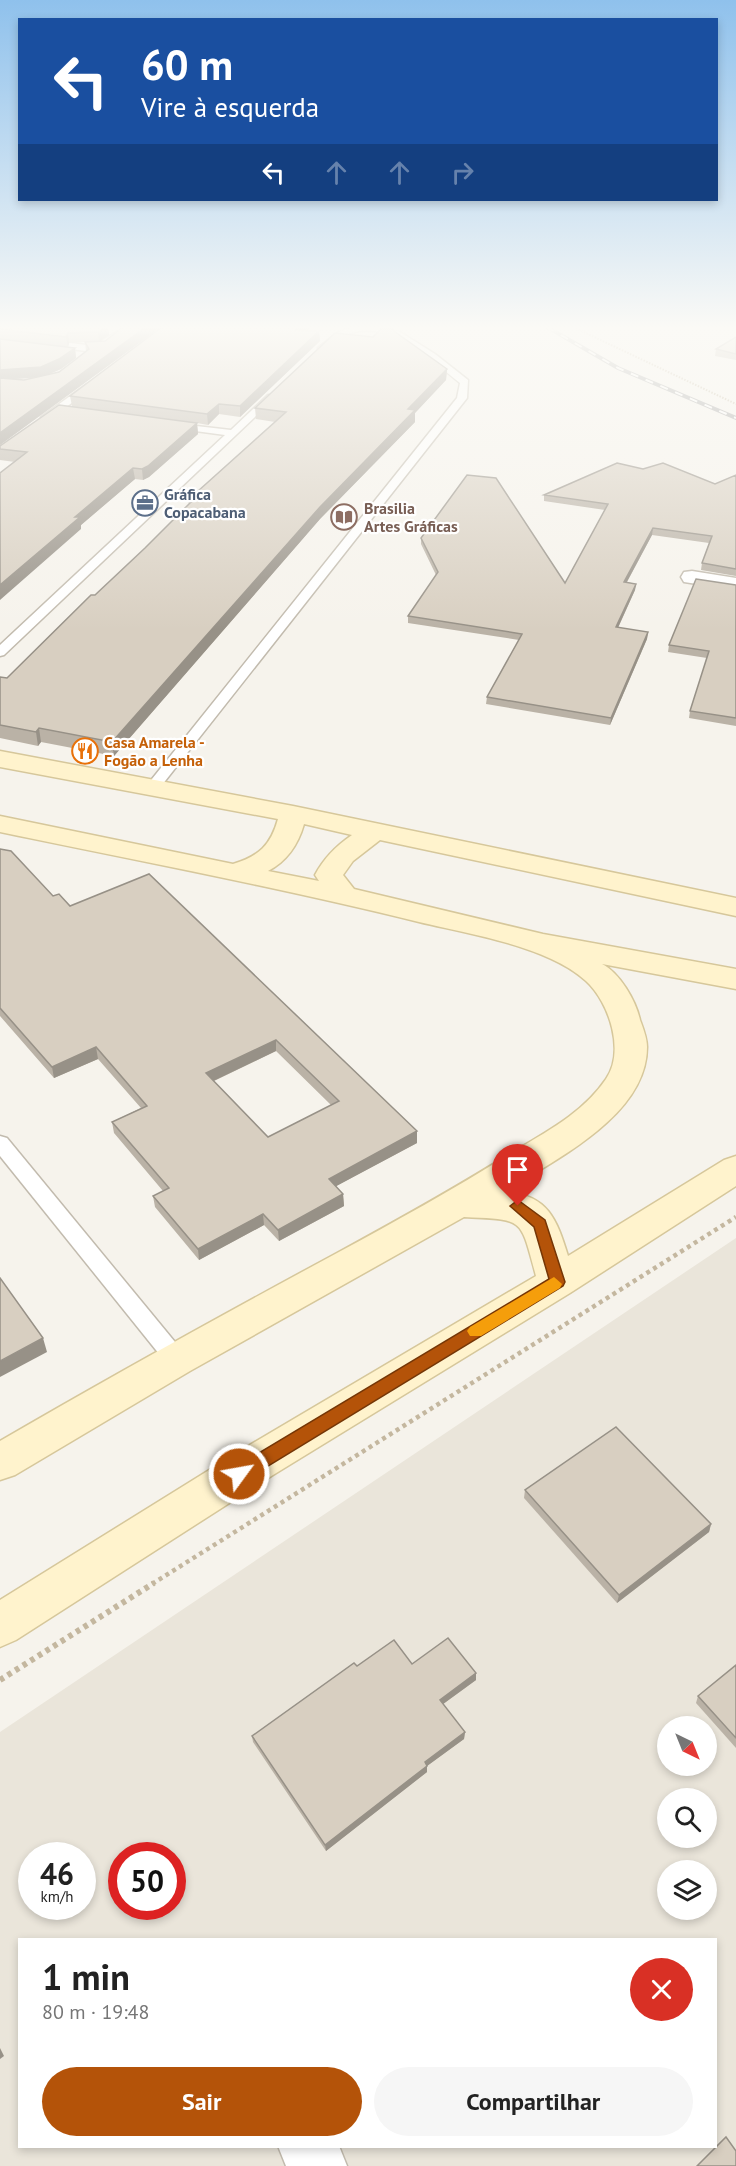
<!DOCTYPE html>
<html lang="pt">
<head>
<meta charset="utf-8">
<style>
	body { margin:0; font-family:"PT Sans",sans-serif; background:#f6f6f6; color:#222; height:100vh; display:flex; flex-direction:column; font-size:22px; white-space:nowrap }
	* { box-sizing:border-box; margin:0 }
	p { font-size:20px; color:#767676 }
	.icon { flex:none; width:33px; height:33px; fill:none; stroke:currentColor; stroke-width:2; stroke-linecap:round; stroke-linejoin:round }
	.map { position:relative; flex:1; overflow:hidden }
	.details { position:absolute; left:18px; top:1938px; width:699px; height:210px; display:flex; flex-direction:column; background:#fff; border-radius:0px; box-shadow:0 3px 9px #0003 }
	.details>* { flex:none }
	.banner { position:absolute; left:18px; top:18px; width:700px; height:183px; border-radius:0px; box-shadow:0 3px 9px #0003; background:#1a4fa0; color:#fff; overflow:hidden }
	.needle { width:39px; rotate:137deg }
	.tools { position:absolute; left:657px; top:1716px; display:grid; gap:12px }
	.tools a { display:grid; place-items:center; width:60px; height:60px; border-radius:50%; background:#fff; box-shadow:0 3px 9px #0003; font-size:30px }
	.speed { position:absolute; left:18px; top:1842px; display:flex; gap:12px; font-size:30px; font-weight:700; text-align:center }
	.speed>* { display:grid; place-content:center; width:78px; height:78px; border-radius:50%; background:#fff; box-shadow:0 3px 9px #0003; line-height:1 }
	.speed small { font-size:15px; font-weight:400 }
	.speed .limit { border:9px solid #d22; background:#fff; color:#111 }
	.pin { position:absolute; display:grid; place-items:center; width:51px; height:51px; color:#fff; margin:-62px -26px; border-radius:50% 50% 50% 0; rotate:-45deg; box-shadow:0 0 6px #0007 }
	.pin .icon { rotate:45deg }
	.me { position:absolute; width:66px; margin:-33px; rotate:58deg; stroke-linejoin:round; filter:drop-shadow(0 0 4px #0008) }
	.turn { display:flex; align-items:center; gap:21px; height:126px; padding:0 24px; font-size:27px }
	.turn .icon { width:78px; height:78px; stroke-width:2.5 }
	.turn b { display:block; font-size:42px; line-height:51px }
	.lanes { display:flex; align-items:center; height:57px; padding:0 24px; background:#0003; justify-content:center; gap:30px; direction:ltr }
	.lanes .off { opacity:.35 }
	.round { display:grid; place-items:center; flex:none; width:63px; height:63px; border-radius:32px; background:#f6f6f6 }
	.head { display:flex; align-items:center; justify-content:space-between; height:102px; padding:0 24px }
	h1 { font-size:36px; font-weight:800; line-height:45px }
	.button { display:flex; gap:12px; margin-top:auto; padding:12px 24px }
	.button a { flex:1; height:69px; border-radius:36px; background:#b45309; color:#fff; font-size:24px; font-weight:800; line-height:69px; text-align:center }
	.button a+a { background:#f6f6f6; color:#222 }
	.map>svg:first-child { display:block }
</style>
</head>
<body>
<div class="map">
<svg width="736" height="2166" viewBox="0 0 736 2166">
	<rect width="100%" height="100%" fill="#f6f3ec"/>
	<path fill="#eae5da" fill-rule="evenodd" d="M736 1238V2166H0V1732ZM668 1726H706V1766H668ZM668 1798H706V1838H668ZM32 1856H82V1906H32ZM122 1856H172V1906H122ZM668 1870H706V1910H668ZM20 1940H716V2146H20Z"/>
	<g fill="none" stroke-linecap="round" stroke-linejoin="round">
		<g stroke="#c2bbae" stroke-width="3">
			<g id="lane">
				<path d="M124 327H134L105 349 94 352 0 340V334L94 346Z"/>
				<path d="M354 327H382L400 332 435 354 468 380 467 398 158 790H148V784L457 398 460 383C430 359 386 315 344 336 337 339 331 345 325 350L318 348 338 332Z"/>
				<path d="M87 384 95 386 47 421H41V417Z"/>
				<path d="M268 395 276 397 4 655 0 656V645L225 435 173 428 168 425 170 423 231 430Z"/>
				<path d="M0 1136 7 1138 184 1353 187 1359 184 1365 176 1368 168 1365 0 1156Z"/>
			</g>
		</g>
		<g stroke="#c2bbae" stroke-width="3">
			<g id="street">
				<path d="M692 571 736 578V590L684 582 681 577 684 572Z"/>
				<path d="M278 2146H339L347 2166H286Z"/>
			</g>
		</g>
		<g stroke="#d6c79b" stroke-width="3">
			<path id="secondary" d="M0 751 293 806 736 898V916L380 840 353 861 343 875 354 889 543 934 736 969V989L602 964C620 973 636 1001 640 1020 643 1028 647 1038 647 1047 647 1116 554 1160 504 1192 548 1194 557 1220 568 1256L724 1160 736 1156V1186L570 1293 273 1475 16 1640 0 1647V1600L243 1449 536 1276C520 1217 525 1220 464 1217L190 1371 15 1475 0 1480V1441C112 1376 224 1314 337 1253 396 1221 454 1189 511 1153 546 1132 583 1113 606 1079 625 1052 610 1003 586 981 548 946 469 934 419 922 281 888 140 861 0 832V816L233 864C259 856 271 845 278 819L0 767ZM304 824 352 835C336 846 324 858 315 875L319 881 268 871C287 861 298 845 304 824Z"/>
		</g>
		<path stroke="#c4b79f" stroke-width="2" stroke-dasharray="1.5 1.5" stroke-linecap="butt" d="M573 327 736 404"/>
		<path stroke="#c4b79f" stroke-width="4.5" stroke-dasharray="4 4" stroke-linecap="butt" d="M152 1584 736 1217"/>
		<path stroke="#c4b79f" stroke-width="6" stroke-dasharray="4.5 4.5" stroke-linecap="butt" d="M0 1680 154 1583"/>
		<use href="#lane" fill="#fff" fill-rule="evenodd"/>
		<use href="#street" fill="#fff" fill-rule="evenodd"/>
		<use href="#secondary" fill="#fff3cd" fill-rule="evenodd"/>
		<g stroke="#9a9a9a" stroke-width="4">
			<path id="rail" d="M547 327 618 368 736 418"/>
		</g>
		<use href="#rail" stroke="#fff" stroke-width="2" stroke-dasharray="8" stroke-linecap="butt"/>
	</g>
	<g fill="#bab2a6" fill-rule="evenodd">
		<path d="M0 327H108L109 335 101 341H105L161 327 0 445ZM85 342 86 352 59 372 50 374 61 369 76 358 75 348 68 347 69 343ZM33 378 24 380 14 379Z"/>
		<path d="M312 327 307 331H319L320 341 240 417 219 414 208 425 197 423 198 434 149 477 143 480 135 479 81 525V529L15 462 0 460V449L72 406 70 396Z"/>
		<path d="M736 337V360L715 356 716 349Z"/>
		<path d="M447 369 446 380 415 413V422L320 519 114 756 41 742 38 746 0 738V677L7 678 145 548 189 504 188 500 275 422 256 419 255 408Z"/>
		<path d="M643 469 715 484 736 475V576L701 570 702 563 709 543 652 535 627 582 636 584 635 590 618 628 648 632 647 639 610 725 486 704 487 697 519 640 408 623V616L436 575 421 544V538L565 583 605 510 544 501V495Z"/>
		<path d="M736 585V726L689 718 690 711 707 658 668 652 669 645Z"/>
		<path d="M0 849 53 896 70 906 417 1131V1143L336 1186 343 1194 344 1206 279 1241 264 1225 199 1260 155 1207 153 1196 163 1191 114 1133 112 1122 141 1108 98 1059 54 1078 0 1016ZM276 1051 331 1105 268 1137 214 1081Z"/>
		<path d="M525 1490 711 1524 709 1532 617 1603 524 1498Z"/>
		<path d="M412 1664 476 1673V1680L443 1704 465 1732 464 1739 427 1766V1772L326 1851 253 1742 252 1736 357 1666Z"/>
		<path d="M736 1665V1748L696 1703 698 1696Z"/>
	</g>
	<g fill="#979187">
		<path d="M105 327H108L109 335 99 342 98 332Z"/>
		<path d="M146 327H161L0 445V433Z"/>
		<path d="M299 327H312L295 340V330Z"/>
		<path d="M319 331 320 341 240 417V406Z"/>
		<path d="M68 333 69 343 68 347 66 337Z"/>
		<path d="M75 348 76 358 61 369 42 377 0 380V370Z"/>
		<path d="M447 369 446 380 415 413V422L320 519 114 756 112 742 320 507 408 409Z"/>
		<path d="M219 404V414L208 425 207 414Z"/>
		<path d="M197 423 198 434 149 477 143 480 142 469Z"/>
		<path d="M133 468 135 479 81 525V529L0 600V585L75 517Z"/>
		<path d="M653 528 652 535 623 589 624 582Z"/>
		<path d="M636 584 635 590 615 634 616 627Z"/>
		<path d="M648 632 647 639 610 725 611 718Z"/>
		<path d="M39 728 41 742 38 746 36 732Z"/>
		<path d="M276 1040V1051L207 1084 206 1073Z"/>
		<path d="M96 1047 98 1059 54 1078 52 1067Z"/>
		<path d="M417 1131V1143L329 1190V1179Z"/>
		<path d="M343 1194 344 1206 279 1241 278 1230Z"/>
		<path d="M263 1214 264 1225 199 1260 198 1249Z"/>
		<path d="M43 1338 47 1352 0 1377V1361Z"/>
		<path d="M711 1524 709 1532 617 1603 619 1595Z"/>
		<path d="M476 1673V1680L439 1707 440 1700Z"/>
		<path d="M465 1732 464 1739 427 1766V1772L326 1851 325 1845 425 1762Z"/>
		<path d="M0 2048 4 2056 0 2059Z"/>
	</g>
	<g fill="#d8cfc1" stroke="#979187" stroke-width="1.5" fill-rule="evenodd">
		<path d="M0 327H105L98 332 68 333 66 337 0 329Z"/>
		<path d="M123 327H146L0 433V378L24 380 59 372 89 349 85 342 105 341Z"/>
		<path d="M162 327H299L295 330 319 331 240 406 219 404 207 414 70 396Z"/>
		<path d="M381 329H391L447 369 408 409 415 410 320 507 112 742 39 728 36 732 0 725V677L7 678 91 595H95L145 548 192 501 188 500 286 412 255 408 335 333 373 337Z"/>
		<path d="M736 337V354L716 349Z"/>
		<path d="M0 339 75 348 59 359 41 367 0 370Z"/>
		<path d="M59 405 197 423 148 466 142 469 133 468 75 517H80L0 585V473L27 452 0 449V446Z"/>
		<path d="M617 463 643 469 663 463 715 484 736 475V569L702 563 712 536 653 528 624 582 636 584 616 627 648 632 611 718 487 697 522 634 408 616 438 572 421 538 467 475 496 478 565 583 608 504 544 495Z"/>
		<path d="M696 579 736 585V718L690 711 709 651 669 645Z"/>
		<path d="M0 849 11 851 53 896 59 894 70 906 149 874 417 1131 329 1179 343 1194 278 1230 263 1214 198 1249 153 1196 169 1188 112 1122 147 1106 96 1047 52 1067 0 1008ZM276 1040 339 1101 268 1137 206 1073Z"/>
		<path d="M0 1278 43 1338 0 1361Z"/>
		<path d="M616 1427 711 1524 619 1595 525 1490Z"/>
		<path d="M448 1638 476 1673 440 1700 465 1732 425 1762 427 1766 325 1845 252 1736 354 1663 357 1666 394 1640 412 1664Z"/>
		<path d="M736 1665V1738L698 1696Z"/>
		<path d="M726 2137 736 2151V2166H697Z"/>
	</g>
	<linearGradient id="sky" x2="0" y2="1"><stop stop-color="#8fc1ec"/><stop offset="0.52" stop-color="#fbfaf6"/><stop offset="1" stop-color="#fbfaf6" stop-opacity="0"/></linearGradient>
	<rect width="736" height="630" fill="url(#sky)"/>
	<path fill="#b45309" stroke="#753606" stroke-width="1.5" d="M518 1200 545 1220 565 1282 563 1286 245 1480 239 1482 232 1480 230 1474 232 1469 549 1279 534 1227 510 1206Z"/>
	<path fill="#f59e0b" d="M554 1277 562 1284 560 1288 481 1336H470L467 1331 470 1327Z"/>
	<defs>
		<g id="office-ring" transform="scale(1.35)"><circle r="9.5" fill="#fff" stroke="#5c6f8a" stroke-width="1.5"/><path d="M-6-3h4V-5.5h4V-3h4V5H-6ZM-1-4.5V-3h2v-1.5ZM-6 0V1H6V0Z" fill="#5c6f8a"/></g>
		<g id="library-ring" transform="scale(1.35)"><circle r="9.5" fill="#fff" stroke="#8d6e63" stroke-width="1.5"/><path d="M-6-4Q-3-5.5-.7-3.5V5Q-3 3-6 4ZM6-4Q3-5.5 .7-3.5V5Q3 3 6 4Z" fill="#8d6e63"/></g>
		<g id="restaurant-ring" transform="scale(1.35)"><circle r="9.5" fill="#fff" stroke="#e8710a" stroke-width="1.5"/><path d="M-5-6h1v4h1v-4h1v4h1v-4h1v5L-1.5 .5V6h-2V.5L-5-1ZM5-6V6H3V1.5H1.5Q1.5-4 5-6Z" fill="#e8710a"/></g>
	</defs>
	<g fill-rule="evenodd">
		<use href="#office-ring" x="145" y="503"/>
		<use href="#library-ring" x="344" y="517"/>
		<use href="#restaurant-ring" x="85" y="751"/>
	</g>
	<g text-anchor="middle" stroke-width="4.5" stroke-linejoin="round" paint-order="stroke">
		<g font-size="16" font-weight="bold" fill="#4e5e75" stroke="#fff" text-anchor="start">
			<text x="164" y="500">Gráfica<tspan x="164" dy="18">Copacabana</tspan></text>
		</g>
		<g font-size="16" font-weight="bold" fill="#785e54" stroke="#fff" text-anchor="start">
			<text x="364" y="514">Brasilia<tspan x="364" dy="18">Artes Gráficas</tspan></text>
		</g>
		<g font-size="16" font-weight="bold" fill="#c56008" stroke="#fff" text-anchor="start">
			<text x="104" y="748">Casa Amarela -<tspan x="104" dy="18">Fogão a Lenha</tspan></text>
		</g>
	</g>
</svg>
<div class="tools">
<a><svg class="needle" viewBox="-14 -14 28 28"><path d="M0-13l5 13h-10z" fill="#e53935"/><path d="M0 13l5-13h-10z" fill="#767676"/></svg></a>
<a><svg class="icon" aria-label="search" viewBox="0 0 24 24"><circle cx="10" cy="10" r="6"/><path d="M15 15l6 6"/></svg></a>
<a><svg class="icon" aria-label="layers" viewBox="0 0 24 24"><path d="M12 4l9 5-9 5-9-5zM3 14l9 5 9-5"/></svg></a>
</div>
<div class="speed"><div>46<small>km/h</small></div><div class="limit">50</div></div>
<div class="pin" style="left:518px;top:1206px;background:#d93025"><svg class="icon" aria-label="arrive" viewBox="0 0 24 24"><path d="M6 21V4h12l-3 4 3 4H6"/></svg></div>
<svg class="me" style="left:239px;top:1474px" viewBox="-20 -20 40 40"><circle r="17" fill="#b45309" stroke="#fff" stroke-width="3"/><path d="M0-11L8 9 0 5-8 9z" fill="#fff"/></svg>
<div class="banner">
<div class="turn"><svg class="icon" aria-label="left" viewBox="0 0 24 24"><path d="M17 20v-9H6M10 6l-5 5 5 5"/></svg><div><b>60 m</b>Vire à esquerda</div></div>
<div class="lanes"><svg class="icon" aria-label="left" viewBox="0 0 24 24"><path d="M17 20v-9H6M10 6l-5 5 5 5"/></svg><svg class="icon off" aria-label="ahead" viewBox="0 0 24 24"><path d="M12 20V5M6 11l6-6 6 6"/></svg><svg class="icon off" aria-label="ahead" viewBox="0 0 24 24"><path d="M12 20V5M6 11l6-6 6 6"/></svg><svg class="icon off" aria-label="right" viewBox="0 0 24 24"><path d="M7 20v-9h11M14 6l5 5-5 5"/></svg></div>
</div>
<section class="details">
<div class="head"><div><h1>1 min</h1><p>80 m · 19:48</p></div><a class="round" style="background:#d93025;color:#fff"><svg class="icon" aria-label="close" viewBox="0 0 24 24"><path d="M6 6l12 12M18 6L6 18"/></svg></a></div>
<div class="button"><a>Sair</a><a>Compartilhar</a></div>
</section>
</div>
</body>
</html>
